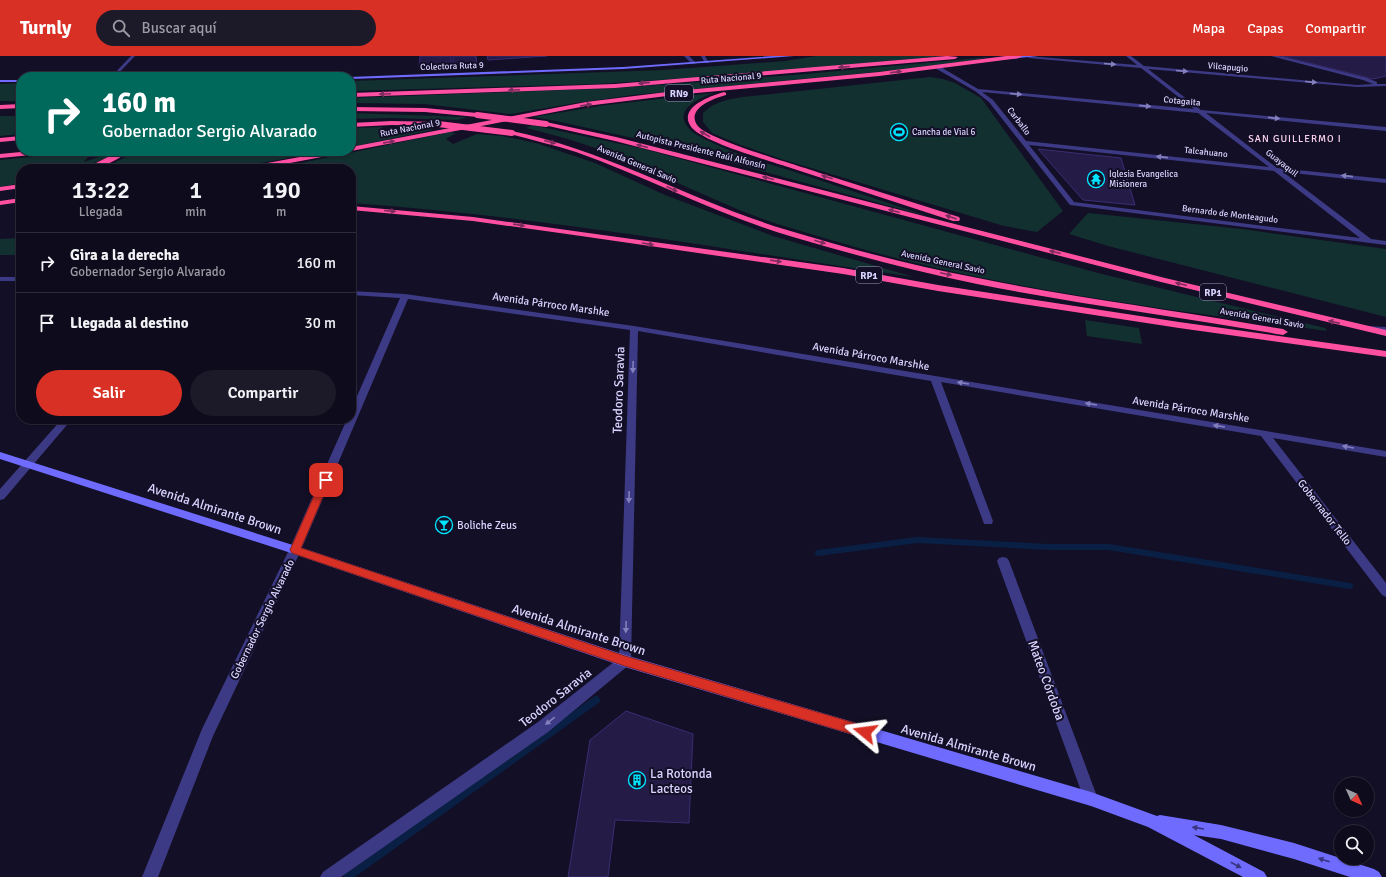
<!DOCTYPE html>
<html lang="es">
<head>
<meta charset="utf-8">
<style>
	body { margin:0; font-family:Signika,sans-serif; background:#1c1929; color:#f1f3f6; height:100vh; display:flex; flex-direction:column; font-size:15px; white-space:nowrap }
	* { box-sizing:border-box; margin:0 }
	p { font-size:13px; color:#9b9ba3 }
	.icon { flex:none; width:22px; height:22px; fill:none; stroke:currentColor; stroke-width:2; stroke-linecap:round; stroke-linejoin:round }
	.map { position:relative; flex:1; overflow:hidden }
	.sheet { position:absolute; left:16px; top:108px; width:340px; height:260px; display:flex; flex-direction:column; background:#0e0b1c; border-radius:16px; box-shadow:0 1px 3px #0004,0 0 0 1px #2e2b3b }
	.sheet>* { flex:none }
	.banner { position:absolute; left:16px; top:16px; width:340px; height:84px; border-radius:16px; box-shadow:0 1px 3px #0004,0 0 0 1px #2e2b3b; background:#00695c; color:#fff; overflow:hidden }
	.needle { width:26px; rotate:135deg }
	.tools { position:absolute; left:1334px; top:721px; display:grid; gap:8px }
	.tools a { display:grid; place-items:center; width:40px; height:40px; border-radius:50%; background:#0e0b1c; box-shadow:0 1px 3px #0004,0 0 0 1px #2e2b3b; font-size:20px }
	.pin { position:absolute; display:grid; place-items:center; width:34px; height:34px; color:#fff; margin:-17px; border-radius:8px; box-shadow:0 2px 6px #0006 }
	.me { position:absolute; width:44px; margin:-22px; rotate:286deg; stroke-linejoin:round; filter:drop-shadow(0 0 3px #0008) }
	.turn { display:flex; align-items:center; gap:14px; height:84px; padding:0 20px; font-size:18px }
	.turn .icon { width:52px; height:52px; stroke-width:2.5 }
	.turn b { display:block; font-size:28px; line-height:34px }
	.eta { display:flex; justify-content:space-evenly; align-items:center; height:68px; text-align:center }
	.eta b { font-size:24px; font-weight:600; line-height:28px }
	.cta { display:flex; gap:8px; margin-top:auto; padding:8px 20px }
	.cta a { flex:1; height:46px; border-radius:24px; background:#d93025; color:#fff; font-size:16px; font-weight:600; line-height:46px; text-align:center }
	.cta a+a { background:#1c1929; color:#f1f3f6 }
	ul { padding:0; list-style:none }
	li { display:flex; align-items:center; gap:12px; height:60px; padding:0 20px; border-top:1px solid #2e2b3b }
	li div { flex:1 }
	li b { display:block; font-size:15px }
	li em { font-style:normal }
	header { display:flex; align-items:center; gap:24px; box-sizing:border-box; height:56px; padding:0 20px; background:#d93025; color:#fff }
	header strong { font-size:19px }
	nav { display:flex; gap:22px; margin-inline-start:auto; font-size:14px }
	.search { width:280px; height:36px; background:#1c1929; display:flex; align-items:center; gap:10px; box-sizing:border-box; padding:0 14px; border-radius:22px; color:#9b9ba3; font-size:15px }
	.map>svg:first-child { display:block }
</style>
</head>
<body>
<header>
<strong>Turnly</strong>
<div class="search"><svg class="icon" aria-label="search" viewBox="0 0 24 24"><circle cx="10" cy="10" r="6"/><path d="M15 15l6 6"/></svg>Buscar aquí</div>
<nav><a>Mapa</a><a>Capas</a><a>Compartir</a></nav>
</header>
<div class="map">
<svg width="1386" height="821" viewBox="0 0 1386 821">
	<rect width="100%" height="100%" fill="#130f26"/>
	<g fill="#12302f">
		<path d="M816 0H944L720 20 597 28 351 35V25L663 14 785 5Z"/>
		<path d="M989 1 975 4 886 15 633 39 576 47 511 58 424 48 351 47V42L618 32 806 18Z"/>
		<path d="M930 21 943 23 955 27 981 42 1063 155 1037 176 1004 170 781 103 738 88 712 77 703 66V57C716 45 726 44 743 41Z"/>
		<path d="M21 27V45H0V28Z"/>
		<path d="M713 37C702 42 681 49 684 64 687 75 700 81 709 85 736 99 766 107 795 116 840 131 885 146 930 161L669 90 556 65 533 61 606 49Z"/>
		<path d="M351 57 467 61 458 64 393 62 351 63Z"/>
		<path d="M0 60H21V78L0 80Z"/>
		<path d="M532 69 644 93 1098 217 1325 272 1327 275C1161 252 993 233 831 184 808 177 783 170 760 162 710 143 663 119 614 99 586 88 556 79 526 72Z"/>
		<path d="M383 71 378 76 381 80 429 73 433 74 351 91V72Z"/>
		<path d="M450 76 456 77 446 83 453 88 477 78 502 80 536 87 595 107 665 139 773 180 914 221C727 194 540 160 351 147V113H272Z"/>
		<path d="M93 95 84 106 117 95 104 103 80 113H21V127L0 131V104Z"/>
		<path d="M137 95 161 96 173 95H328L227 113H102Z"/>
		<path d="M1088 157 1242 173 1386 193V261L1108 190 1069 178Z"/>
		<path d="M21 182V199H0V183Z"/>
		<path d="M1085 264 1139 272 1142 288 1087 280Z"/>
	</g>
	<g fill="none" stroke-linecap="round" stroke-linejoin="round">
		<path stroke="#0a1f44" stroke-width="6" d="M818 497 917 484 1049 491H1109L1350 530"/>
		<path stroke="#0a1f44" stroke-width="8" d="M348 821 596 644"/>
	</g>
	<g fill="#241b47" stroke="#3b2d73">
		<path d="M420 0H451V10L419 11Z"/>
		<path d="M453 0H476L477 9 453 10Z"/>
		<path d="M487 0H547L488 4Z"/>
		<path d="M1281 0H1386V20L1373 23Z"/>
		<path d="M1038 93 1121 102 1135 149 1083 144Z"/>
		<path d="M626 655 693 678 689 767 615 764 608 821H568L590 684Z"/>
	</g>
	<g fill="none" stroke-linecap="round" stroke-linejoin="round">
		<path fill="#3d3a85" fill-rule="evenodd" d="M131 0H135L115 21H111Z"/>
		<g fill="#3d3a85" fill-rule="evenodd">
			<path d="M684 0H689L696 7 692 8Z"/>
			<path d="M701 0H705L709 7H705Z"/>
			<path d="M1027 0 1137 9 1126 0H1131L1144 10 1357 29 1373 28 1363 24 1271 0H1279L1367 22 1377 26V28H1386V30L1357 31 1148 13 1201 54 1386 71V75L1206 57 1277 112 1386 123V127L1283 116 1371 183 1386 185V189L1070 149 989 46 975 35 935 12V10H939L978 33 1194 53 1141 12 1029 2ZM982 36 1198 57 1269 111 1026 85 993 44ZM1029 89 1274 115 1360 182 1074 146Z"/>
			<rect x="0" y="221" width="21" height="4"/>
			<path d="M351 235 405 238 634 270 1386 395V401L1273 382 1386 527V541L1382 539 1261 380 941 326 993 465 992 468H984L983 465 931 325 638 275 631 605 629 609 548 676 341 821H320L323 816 538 666 619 602 630 274 408 243 301 494 213 680 158 821H142L202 673 289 494 347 363H351V354L400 242 351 239Z"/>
			<path d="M1365 270 1386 271V275L1368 274 1364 272Z"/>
			<path d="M62 363H72L4 443 0 444V433Z"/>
			<path d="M1003 501 1007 502 1009 505 1098 743 1096 748 1091 750 1086 748 1084 743 997 505 999 502Z"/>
		</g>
		<g fill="#6f6bff" fill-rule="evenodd">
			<path d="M773 0H794L623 13 351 23V21H349L623 11Z"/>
			<path d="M1018 0H1038L1010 3 1008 2Z"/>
			<path d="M287 18 317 21H212L214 20Z"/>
			<rect x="0" y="24" width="21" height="2"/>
			<path d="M0 396 299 491 625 599 1091 736 1157 760 1160 759 1221 769 1294 787 1374 813 1379 816 1382 821H1350L1294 803 1221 783 1194 779 1264 816 1267 821H1243L1148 771 1091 750 625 611 291 497 0 403Z"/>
		</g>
		<g fill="#ff4fa3" fill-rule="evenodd">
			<path d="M947 0 958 1 955 3 615 32 351 41V37L615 28Z"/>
			<path d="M1006 0H1022L1019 2 879 20 675 39 586 50 351 95V91L586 46 675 35 879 16Z"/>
			<path d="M724 36 726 37V39C715 42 686 52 697 69 707 84 801 110 823 118 868 132 914 147 959 161L960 163 959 165H953C898 147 843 129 788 111 767 104 706 87 692 72 676 52 710 40 724 36Z"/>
			<path d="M21 48V52L0 53V49Z"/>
			<path d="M351 51 425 52 477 57 480 59 477 61 425 56 351 55Z"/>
			<path d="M392 65 438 66 441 68 438 70 392 69 351 71V67Z"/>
			<path d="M546 66 616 81 1165 222 1386 274V280L1161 226 615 85 544 69 543 68Z"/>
			<path d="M512 75C608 95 694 146 787 174 850 193 914 210 978 222 1069 241 1161 252 1252 268L1283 273 1288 276 1283 279C1181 261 1078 248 977 228 915 215 854 199 793 181 718 159 649 122 576 96 554 89 532 84 510 78V76Z"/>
			<path d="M21 80V84L0 86V82Z"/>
			<path d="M31 95H56L53 97 0 102V98Z"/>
			<path d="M120 95H128C118 105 99 113 84 113Z"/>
			<path d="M332 95H346L343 97 258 113H242L246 111Z"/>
			<path d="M21 128V132L0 135V131Z"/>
			<path d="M21 142V146L0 149V145Z"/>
			<path d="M351 150 473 161 581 176 843 212 938 229 1179 266 1386 295V301L1179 272 938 235 843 218 581 180 473 165 351 154Z"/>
		</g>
		<g stroke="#ff4fa3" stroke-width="6">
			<path d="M477 59 546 68"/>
			<path d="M438 68 512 77"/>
		</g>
	</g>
	<defs><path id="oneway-solid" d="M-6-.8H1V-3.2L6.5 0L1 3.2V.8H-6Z"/></defs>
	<g fill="#837fbc">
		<use href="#oneway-solid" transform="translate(1110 8) rotate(5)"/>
		<use href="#oneway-solid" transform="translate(1182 15) rotate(5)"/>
		<use href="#oneway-solid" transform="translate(1311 26) rotate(5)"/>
		<use href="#oneway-solid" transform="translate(1016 38) rotate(5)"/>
		<use href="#oneway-solid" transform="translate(1145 50) rotate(5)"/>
		<use href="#oneway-solid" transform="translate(1274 62) rotate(6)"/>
		<use href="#oneway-solid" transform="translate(1162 101) rotate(-174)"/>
		<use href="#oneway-solid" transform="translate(1347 120) rotate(-174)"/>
		<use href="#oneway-solid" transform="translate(633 311) rotate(92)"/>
		<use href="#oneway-solid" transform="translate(963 327) rotate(-171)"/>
		<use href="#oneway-solid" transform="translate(1091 348) rotate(-171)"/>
		<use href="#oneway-solid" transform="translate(1219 370) rotate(-171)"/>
		<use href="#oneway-solid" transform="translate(1348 391) rotate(-170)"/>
		<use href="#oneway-solid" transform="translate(629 441) rotate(92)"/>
		<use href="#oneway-solid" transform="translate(626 571) rotate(92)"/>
		<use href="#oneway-solid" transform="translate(550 665) rotate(141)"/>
	</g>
	<g fill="#7d2c5e">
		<use href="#oneway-solid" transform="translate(844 11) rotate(175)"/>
		<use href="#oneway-solid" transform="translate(896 16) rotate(-7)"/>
		<use href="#oneway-solid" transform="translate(644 27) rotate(175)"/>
		<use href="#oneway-solid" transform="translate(514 34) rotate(178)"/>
		<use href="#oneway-solid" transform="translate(385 38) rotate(178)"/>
		<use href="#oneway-solid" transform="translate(586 49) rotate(-9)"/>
		<use href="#oneway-solid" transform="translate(705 78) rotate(-150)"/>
		<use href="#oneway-solid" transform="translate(389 86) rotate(-11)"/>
		<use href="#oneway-solid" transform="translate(550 86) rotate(15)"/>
		<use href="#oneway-solid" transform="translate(642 90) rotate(-166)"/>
		<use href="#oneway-solid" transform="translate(827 121) rotate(-162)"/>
		<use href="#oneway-solid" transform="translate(768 122) rotate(-166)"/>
		<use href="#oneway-solid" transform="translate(672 133) rotate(24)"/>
		<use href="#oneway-solid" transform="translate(390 155) rotate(5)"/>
		<use href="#oneway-solid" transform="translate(894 155) rotate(-165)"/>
		<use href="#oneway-solid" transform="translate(951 161) rotate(-161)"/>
		<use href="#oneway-solid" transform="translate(519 169) rotate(8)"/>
		<use href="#oneway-solid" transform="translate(820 186) rotate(16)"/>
		<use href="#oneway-solid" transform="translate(648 188) rotate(9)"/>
		<use href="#oneway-solid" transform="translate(1055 196) rotate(-166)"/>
		<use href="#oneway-solid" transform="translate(776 205) rotate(8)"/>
		<use href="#oneway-solid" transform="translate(946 218) rotate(12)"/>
		<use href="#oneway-solid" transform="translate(1181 228) rotate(-166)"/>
		<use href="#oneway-solid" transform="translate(1334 266) rotate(-167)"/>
	</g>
	<g fill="#38347d">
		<use href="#oneway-solid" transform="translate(1198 772) rotate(-171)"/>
		<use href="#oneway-solid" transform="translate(1324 804) rotate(-163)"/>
		<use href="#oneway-solid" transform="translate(1236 809) rotate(28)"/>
	</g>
	<path fill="#d93025" stroke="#8d1f18" d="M326 420 330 424 301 492 625 600 865 670 870 672 872 676 870 680 865 682 625 610 292 497 290 494 321 424Z"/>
	<defs>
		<g id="stadium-ring" transform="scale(0.9)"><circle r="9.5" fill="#130f26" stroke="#00e5ff" stroke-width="1.5"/><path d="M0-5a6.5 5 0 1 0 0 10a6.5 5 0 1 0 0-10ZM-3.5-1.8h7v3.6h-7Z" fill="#00e5ff"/></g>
		<g id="temple-ring" transform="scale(0.9)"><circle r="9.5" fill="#130f26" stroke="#00e5ff" stroke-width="1.5"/><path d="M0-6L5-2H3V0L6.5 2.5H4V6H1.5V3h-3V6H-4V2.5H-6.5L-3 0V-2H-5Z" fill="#00e5ff"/></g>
		<g id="bar-ring" transform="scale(0.9)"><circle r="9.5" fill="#130f26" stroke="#00e5ff" stroke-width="1.5"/><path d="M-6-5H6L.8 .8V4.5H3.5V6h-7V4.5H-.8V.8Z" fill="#00e5ff"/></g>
		<g id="building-ring" transform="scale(0.9)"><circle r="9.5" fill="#130f26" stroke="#00e5ff" stroke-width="1.5"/><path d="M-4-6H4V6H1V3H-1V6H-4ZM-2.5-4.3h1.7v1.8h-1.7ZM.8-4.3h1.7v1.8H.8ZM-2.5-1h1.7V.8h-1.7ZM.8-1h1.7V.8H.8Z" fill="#00e5ff"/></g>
	</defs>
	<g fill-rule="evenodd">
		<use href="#stadium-ring" x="899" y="76"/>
		<use href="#temple-ring" x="1096" y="123"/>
		<use href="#bar-ring" x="444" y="469"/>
		<use href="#building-ring" x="637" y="724"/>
	</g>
	<g text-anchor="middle" stroke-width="4" stroke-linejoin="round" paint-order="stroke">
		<g font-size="9" fill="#d9d4ff" stroke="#130f26">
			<text transform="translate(452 10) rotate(-2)" y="3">Colectora Ruta 9</text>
			<text transform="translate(1228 11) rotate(5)" y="3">Vilcapugio</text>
			<text transform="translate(731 22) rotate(-5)" y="3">Ruta Nacional 9</text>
			<text transform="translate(1182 45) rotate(5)" y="3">Cotagaita</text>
			<text transform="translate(1019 65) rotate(53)" y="3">Carballo</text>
			<text transform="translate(410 72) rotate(-11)" y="3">Ruta Nacional 9</text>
			<text transform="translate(701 94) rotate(14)" y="3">Autopista Presidente Raúl Alfonsín</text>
			<text transform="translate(1206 96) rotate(6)" y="3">Talcahuano</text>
			<text transform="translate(1282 107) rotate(38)" y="3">Guayaquil</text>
			<text transform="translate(637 108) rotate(23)" y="3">Avenida General Savio</text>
			<text transform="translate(1230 158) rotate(7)" y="3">Bernardo de Monteagudo</text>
			<text transform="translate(943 206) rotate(12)" y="3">Avenida General Savio</text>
			<text transform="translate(1262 262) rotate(10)" y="3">Avenida General Savio</text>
		</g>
		<g font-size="9" fill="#d9d4ff" stroke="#130f26" text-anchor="start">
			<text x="912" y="79">Cancha de Vial 6</text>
			<text x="1109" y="121">Iglesia Evangelica<tspan x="1109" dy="10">Misionera</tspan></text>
		</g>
		<g fill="#130f26" stroke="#9e99be" stroke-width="1">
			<rect x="665" y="29" width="28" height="16" rx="3"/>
			<rect x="856" y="211" width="26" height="16" rx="3"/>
			<rect x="1200" y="228" width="26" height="16" rx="3"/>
		</g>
		<g font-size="10" font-weight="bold" fill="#d9d4ff">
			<text x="679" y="41">RN9</text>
			<text x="869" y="223">RP1</text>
			<text x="1213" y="240">RP1</text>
		</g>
		<g font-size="10" letter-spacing="1" fill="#ffd6f0" stroke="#130f26">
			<text x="1295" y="86">SAN GUILLERMO I</text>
		</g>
		<g font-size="11" fill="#d9d4ff" stroke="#130f26">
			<text transform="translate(551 248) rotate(8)" y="4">Avenida Párroco Marshke</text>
			<text transform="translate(871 300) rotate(10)" y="4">Avenida Párroco Marshke</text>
			<text transform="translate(1191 353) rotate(9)" y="4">Avenida Párroco Marshke</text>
			<text transform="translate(1325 456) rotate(52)" y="4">Gobernador Tello</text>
			<text transform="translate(262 563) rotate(-64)" y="4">Gobernador Sergio Alvarado</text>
		</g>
		<g font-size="11" fill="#d9d4ff" stroke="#130f26" text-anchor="start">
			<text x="457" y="473">Boliche Zeus</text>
		</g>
		<g font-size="13" fill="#d9d4ff" stroke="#130f26">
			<text transform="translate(618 334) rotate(-88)" y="5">Teodoro Saravia</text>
			<text transform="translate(215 452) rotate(18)" y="5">Avenida Almirante Brown</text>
			<text transform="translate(579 573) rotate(18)" y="5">Avenida Almirante Brown</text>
			<text transform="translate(1047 624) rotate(70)" y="5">Mateo Córdoba</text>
			<text transform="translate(555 641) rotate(-38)" y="5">Teodoro Saravia</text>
			<text transform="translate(969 691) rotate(16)" y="5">Avenida Almirante Brown</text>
		</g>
		<g font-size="13" fill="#d9d4ff" stroke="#130f26" text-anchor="start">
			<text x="650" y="722">La Rotonda<tspan x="650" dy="15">Lacteos</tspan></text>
		</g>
	</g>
</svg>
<div class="tools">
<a><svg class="needle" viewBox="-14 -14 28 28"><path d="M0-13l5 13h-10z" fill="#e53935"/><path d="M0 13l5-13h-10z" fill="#9b9ba3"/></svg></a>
<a><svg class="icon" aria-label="search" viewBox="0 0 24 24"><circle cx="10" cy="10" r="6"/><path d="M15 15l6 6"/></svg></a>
</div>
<div class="pin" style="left:326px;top:424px;background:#d93025"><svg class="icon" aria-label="arrive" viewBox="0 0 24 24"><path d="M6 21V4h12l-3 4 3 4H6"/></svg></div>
<svg class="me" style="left:865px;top:676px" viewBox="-20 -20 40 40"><path d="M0-17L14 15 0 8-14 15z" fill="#d93025" stroke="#fff" stroke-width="4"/></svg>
<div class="banner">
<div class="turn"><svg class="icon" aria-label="right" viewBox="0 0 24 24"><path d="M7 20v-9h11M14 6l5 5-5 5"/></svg><div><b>160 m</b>Gobernador Sergio Alvarado</div></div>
</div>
<section class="sheet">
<div class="eta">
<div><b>13:22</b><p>Llegada</p></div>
<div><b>1</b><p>min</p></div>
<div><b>190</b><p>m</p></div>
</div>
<ul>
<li><svg class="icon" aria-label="right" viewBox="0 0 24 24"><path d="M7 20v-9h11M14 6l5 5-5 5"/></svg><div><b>Gira a la derecha</b><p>Gobernador Sergio Alvarado</p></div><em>160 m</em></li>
<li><svg class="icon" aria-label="arrive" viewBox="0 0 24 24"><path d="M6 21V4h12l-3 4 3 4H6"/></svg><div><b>Llegada al destino</b></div><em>30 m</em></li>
</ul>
<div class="cta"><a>Salir</a><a>Compartir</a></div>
</section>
</div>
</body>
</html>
